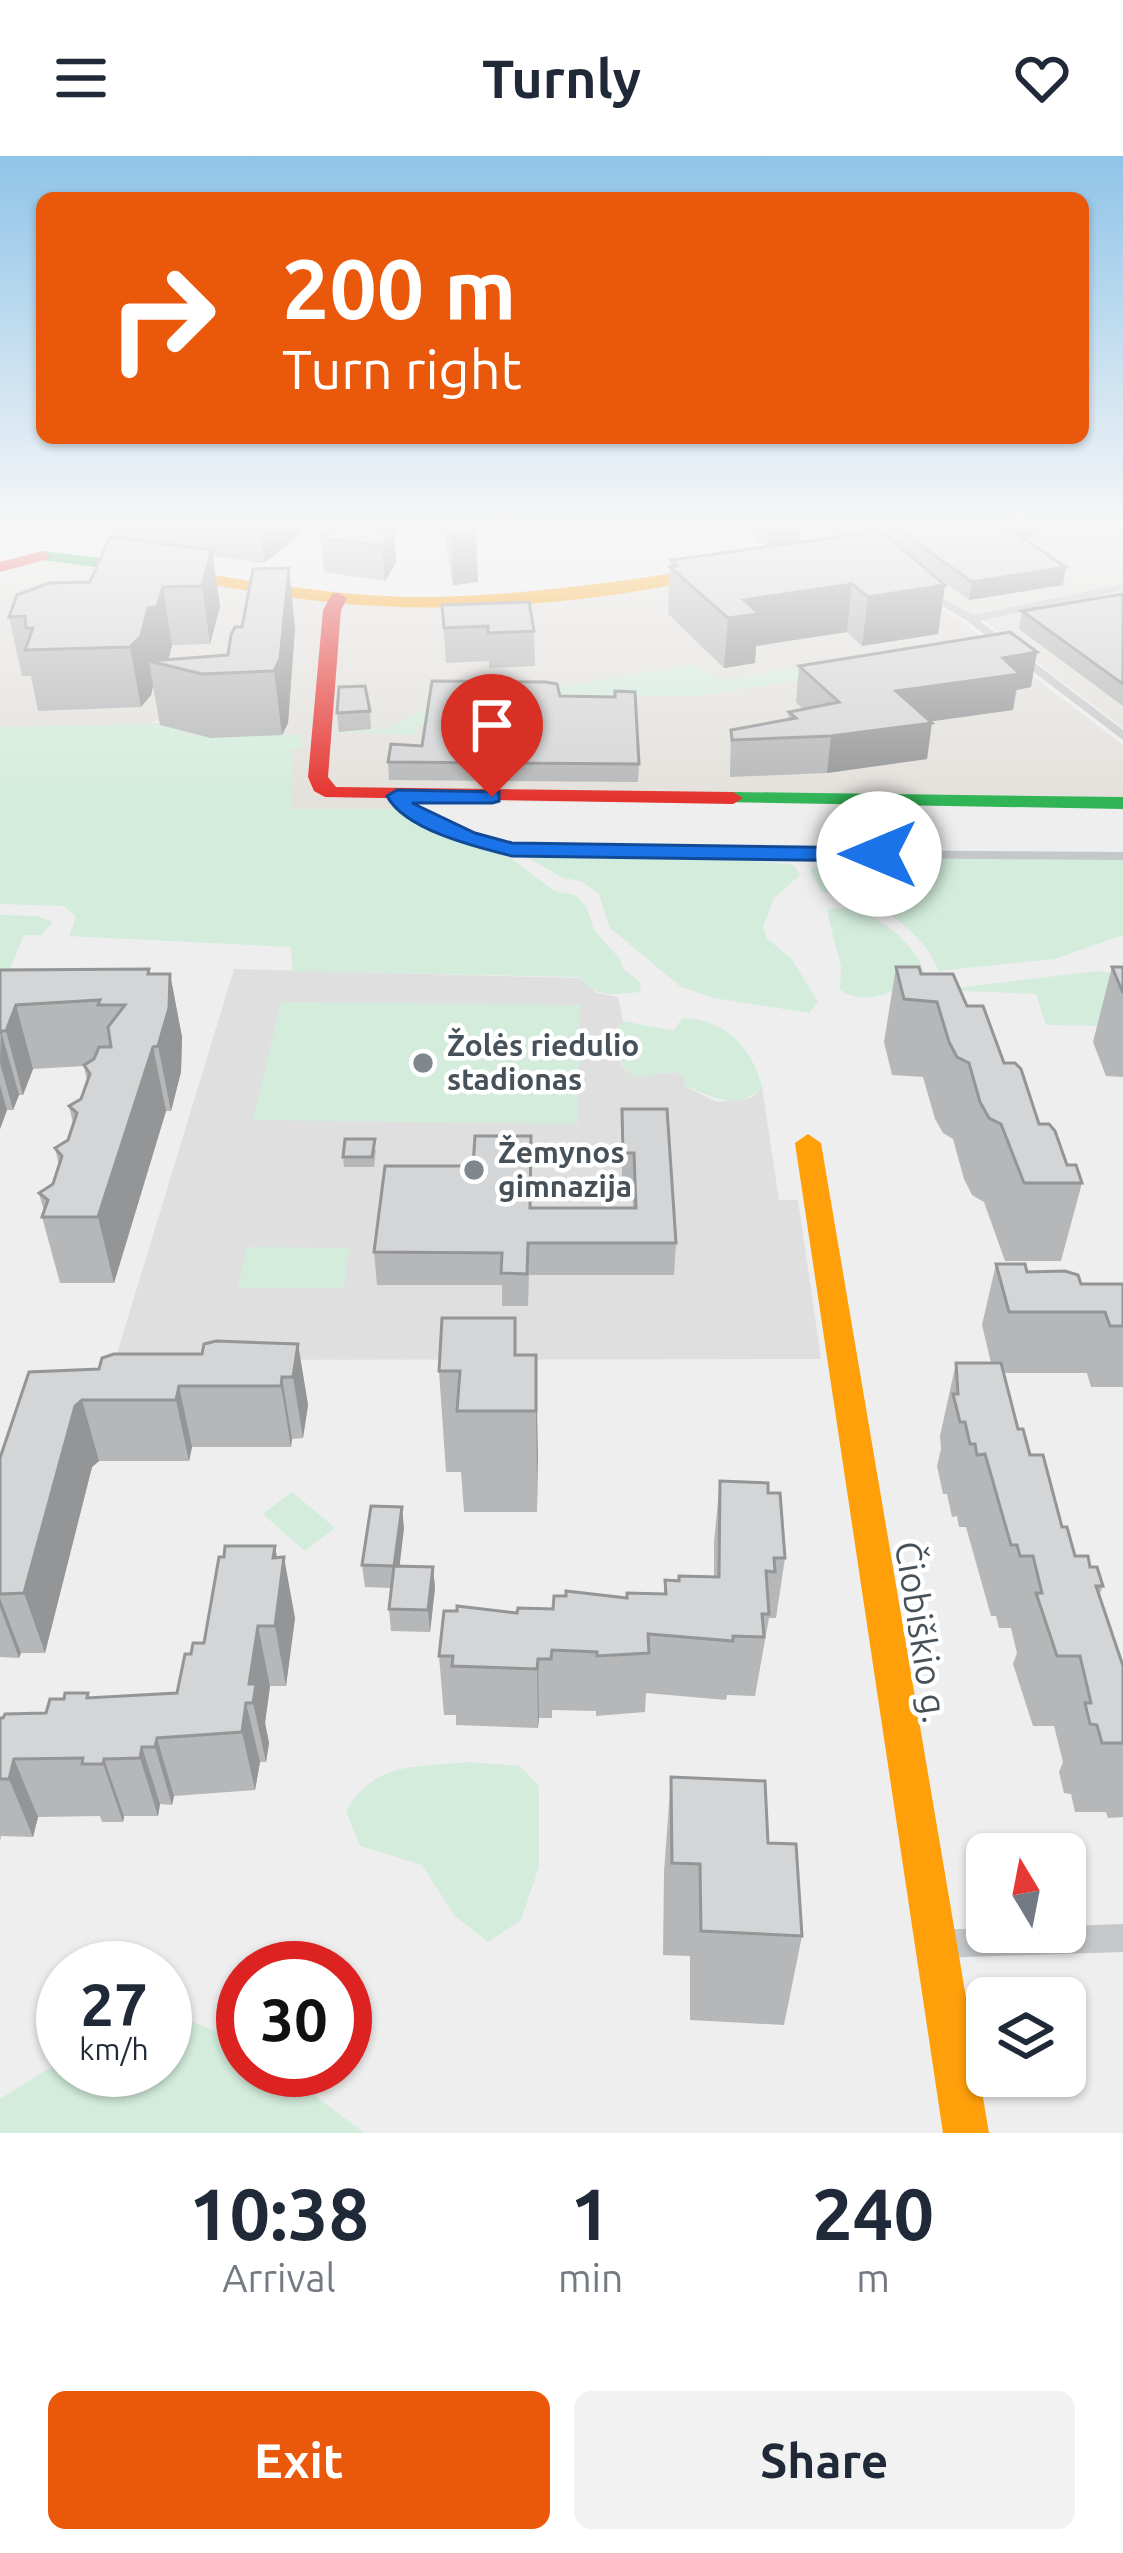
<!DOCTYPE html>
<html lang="en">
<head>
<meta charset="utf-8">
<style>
	body { margin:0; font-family:Ubuntu,sans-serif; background:#f2f2f3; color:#1f2937; height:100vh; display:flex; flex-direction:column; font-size:45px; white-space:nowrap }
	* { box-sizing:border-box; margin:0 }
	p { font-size:39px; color:#747a83 }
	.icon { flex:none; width:66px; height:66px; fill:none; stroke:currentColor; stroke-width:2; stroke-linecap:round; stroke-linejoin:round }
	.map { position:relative; height:1977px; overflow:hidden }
	.panel { display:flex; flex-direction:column; background:#fff; flex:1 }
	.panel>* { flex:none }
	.top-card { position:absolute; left:36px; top:36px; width:1053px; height:252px; border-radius:18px; box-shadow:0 3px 9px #0004; background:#ea580c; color:#fff; overflow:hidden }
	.needle { width:78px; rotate:350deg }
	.fabs { position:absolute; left:966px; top:1677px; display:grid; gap:24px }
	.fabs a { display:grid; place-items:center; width:120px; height:120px; border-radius:18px; background:#fff; box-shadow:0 3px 9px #0004; font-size:60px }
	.speed { position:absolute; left:36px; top:1785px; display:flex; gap:24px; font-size:60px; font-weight:700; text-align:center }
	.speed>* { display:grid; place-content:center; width:156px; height:156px; border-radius:50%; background:#fff; box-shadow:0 3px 9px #0004; line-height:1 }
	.speed small { font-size:30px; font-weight:400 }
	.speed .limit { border:18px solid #d22; background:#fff; color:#111 }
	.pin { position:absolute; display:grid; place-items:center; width:102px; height:102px; color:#fff; margin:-123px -51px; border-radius:50% 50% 50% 0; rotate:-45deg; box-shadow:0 0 12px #0007 }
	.pin .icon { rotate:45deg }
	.me { position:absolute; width:132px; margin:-66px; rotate:270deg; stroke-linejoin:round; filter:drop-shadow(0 0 9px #0008) }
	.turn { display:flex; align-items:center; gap:42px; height:252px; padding:0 48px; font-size:54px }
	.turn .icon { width:156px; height:156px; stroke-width:2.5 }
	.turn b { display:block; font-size:84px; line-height:102px }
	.eta { display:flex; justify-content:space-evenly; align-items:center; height:204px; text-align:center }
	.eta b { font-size:72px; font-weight:700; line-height:84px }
	.cta { display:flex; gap:24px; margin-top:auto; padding:24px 48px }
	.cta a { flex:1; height:138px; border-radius:18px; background:#ea580c; color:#fff; font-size:48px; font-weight:700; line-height:138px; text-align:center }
	.cta a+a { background:#f2f2f3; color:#1f2937 }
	header { display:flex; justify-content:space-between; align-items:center; height:156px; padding:0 48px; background:#fff; font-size:54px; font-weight:700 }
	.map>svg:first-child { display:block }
</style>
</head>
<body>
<header><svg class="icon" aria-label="menu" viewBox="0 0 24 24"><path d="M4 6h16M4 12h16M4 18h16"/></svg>Turnly<svg class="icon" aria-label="heart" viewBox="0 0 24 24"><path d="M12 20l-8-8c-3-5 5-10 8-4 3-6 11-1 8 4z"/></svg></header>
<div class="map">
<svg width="1123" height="1977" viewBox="0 0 1123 1977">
	<rect width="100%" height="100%" fill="#eee"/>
	<g fill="#e4e1dc">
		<path d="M832 368H1123V572L984 465 868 398Z"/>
		<path d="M840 401 956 461 1123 589V649L411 645 396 653H290L291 593 300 578 211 582 184 579 157 564 150 568 0 571V428L5 413 19 407 47 404 410 449Z"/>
	</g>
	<path fill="#e0dfdf" d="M234 813 580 822 597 837 618 841 623 865 611 879 622 911 636 921 675 916 686 921 684 930 717 946 751 942 762 931 779 1044H798L821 1203 115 1204Z"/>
	<g fill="#d3ecdc">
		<path d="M978 482 993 495 695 540H529L418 569 417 579 333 576 388 572 427 552 694 509 721 524Z"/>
		<path d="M178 563 185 579 300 578 303 591 291 593V653H396L474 690 509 701 554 735 575 739 586 750 594 774 620 803 623 813 639 825 641 836C617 837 597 845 580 821L292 815 291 791 69 780 76 761 64 750 0 748V571L150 568Z"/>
		<path d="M525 700 716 701 794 709 800 719 774 742 763 771 767 783 791 802 818 846 809 857 714 842 681 831 610 772 599 738 581 725 563 722Z"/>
		<path d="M1123 702V779L1054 803 938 815C931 787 889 752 860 745 846 741 836 741 822 735L810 714 826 703Z"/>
		<path d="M840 752C876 754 916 787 926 821 897 831 871 853 840 834L841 811 828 759V753Z"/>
		<path d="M0 759 36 760 53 766 41 779H24L7 820 0 856Z"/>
		<path d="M1097 815 1116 818 1123 870 1046 869 1036 838 939 834Z"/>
		<path d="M281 846 580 849 578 968 253 964Z"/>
		<path d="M682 862C725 862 753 893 762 931 734 958 714 939 684 930L685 921 674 916 636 921 623 911 611 878 623 865 674 875Z"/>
		<path d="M247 1091 349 1092 344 1132H238Z"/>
		<path d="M292 1336 335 1372 305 1395 263 1358Z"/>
		<path d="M469 1606 520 1610 539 1630V1711L521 1764 488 1786 454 1759 422 1709 360 1690 346 1655C375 1604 417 1612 469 1606Z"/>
		<path d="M165 1854 243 1887V1914H281L364 1977H0V1943L63 1904V1914H165Z"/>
	</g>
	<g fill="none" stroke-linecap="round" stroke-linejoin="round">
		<g fill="#c5c8ca" fill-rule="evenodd">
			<path d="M816 368H827L836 374 881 368H905L843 380 860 394 855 397Z"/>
			<path d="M1123 428V434L980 465 1123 574V584L967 465 919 436 929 434 973 459Z"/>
			<path d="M397 636 402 637 408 647 491 685 542 692 1123 696V704L542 700 483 692 397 653 390 640Z"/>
			<path d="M1123 1768V1796L935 1802 925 1798 921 1788 925 1778 935 1774 987 1772V1776H1065V1770Z"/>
		</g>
		<g fill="#30b455" fill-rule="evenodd">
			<path d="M42 395 131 406 139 411 131 416 36 403 34 400Z"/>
			<path d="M733 636 1123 641V653L726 646V638Z"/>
		</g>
		<g fill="#ff9f0a" fill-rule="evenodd">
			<path d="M703 413 709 414V422C604 444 488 456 380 450 313 447 246 434 180 424L172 419 180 414C256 425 332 440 409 441 508 442 606 427 703 413Z"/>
			<path d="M808 978 821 987 989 1977H943L795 987Z"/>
		</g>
		<g fill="#e5322d" fill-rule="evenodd">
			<path d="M42 395 50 400 48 403 0 416V406Z"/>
			<path d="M338 437 347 442 341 454 328 621 336 631 733 636 743 642 733 648 325 641 314 635 308 621 323 454 332 438Z"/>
		</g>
	</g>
	<g fill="#b6b7b8">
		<path d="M109 368H301L302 377 264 407 213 400 220 451 210 488 172 489 168 504 228 499 295 472 288 567 282 579 211 582 160 569 153 530 151 539 141 551 38 555 31 520H22L9 461 90 426 113 381Z"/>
		<path d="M434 368H474L478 426 453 429 444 376H436Z"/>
		<rect x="558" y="368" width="39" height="5"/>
		<path d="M738 368H801L799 386 880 378 881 368H1040L1038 380 1024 382 1063 429 969 444 922 410 945 429 938 478 862 490 847 476 756 490 755 507 724 512 668 458 670 411 671 404 766 391Z"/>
		<path d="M394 373 396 407 385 425 324 416 321 382Z"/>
		<path d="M1123 438V550L1019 473 1022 455Z"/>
		<path d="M442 449 534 475 535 510 489 512V505L446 507Z"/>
		<path d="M799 510 1031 531 1017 534 1013 554 931 565 927 603 827 617 730 621 731 574 788 564 789 556 803 553 796 546Z"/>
		<path d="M560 540 639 608 638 626 389 624 388 606 422 590Z"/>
		<path d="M370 555 371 573 339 576 337 557Z"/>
		<path d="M896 811 921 818 967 850 1004 907 1039 968 1067 1009 1082 1027 1061 1105H1005L984 1046 972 1039 964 1023 953 983 943 977 935 963 923 921 892 919 884 886Z"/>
		<path d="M1112 811H1123V921L1106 920 1093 886Z"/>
		<path d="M0 814 170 818 182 881 181 916 171 955H166L114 1127H60L42 1061 44 1055 39 1037 53 1028 59 1009 55 992 68 984 73 967 69 950 81 943 87 925 84 910 33 913 23 939H19L13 954H7L0 973Z"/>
		<path d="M622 953 676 1087 674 1119H529L528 1150H502V1129H377L374 1096 473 1010 531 980V1052H633L632 1029H622Z"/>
		<path d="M376 993 374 1011H344L343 1001Z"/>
		<path d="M996 1108 1081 1128H1123V1231H1091L1087 1217H1004L1018 1273 1075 1400 1090 1411 1103 1430 1099 1440 1123 1510V1661L1108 1662 1106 1656H1075L1071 1638 1064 1637 1059 1616 1063 1606 1054 1570H1033L1013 1508 1017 1497 1011 1472H999L996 1460H991L966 1371H959L957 1360 952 1361 947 1338H943L937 1310 941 1293 940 1280 956 1207H991L982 1169Z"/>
		<path d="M298 1188 308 1249 303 1282 292 1283 291 1291H192L189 1305H99L92 1311 45 1497H21L19 1502 0 1501V1302L99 1213 202 1198Z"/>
		<path d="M516 1199H536L537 1356H464L461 1316H446L439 1215Z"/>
		<path d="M720 1325 768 1337 785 1402 776 1462H769L755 1540 727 1539 726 1544 646 1537 645 1556 596 1560V1555L552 1554V1562H539L538 1572 456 1569V1559H444L439 1500 517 1457 664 1438 665 1424 714 1421V1386Z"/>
		<path d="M404 1372 399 1410 433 1411 435 1432 430 1476 391 1475 389 1453 392 1432 365 1431 362 1409Z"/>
		<path d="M277 1402 295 1462 286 1530H270L265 1567 269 1587 266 1606H260L255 1634 174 1640 172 1649 160 1648 158 1660H124L123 1666H102L100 1660 38 1661 33 1681 1 1680 0 1686V1562L46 1557 90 1542 177 1537 191 1498 204 1487Z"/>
		<path d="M671 1621 768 1687 802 1780 784 1869 690 1864V1800L663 1799 664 1716Z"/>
	</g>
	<g fill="#949596">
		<path d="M262 368H301L302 377 264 407 260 369Z"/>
		<path d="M769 368H801L799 387 767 392Z"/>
		<path d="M1010 368H1040L1038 380 1000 386 1003 369Z"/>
		<path d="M394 373 396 407 385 425 382 390Z"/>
		<path d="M476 377 478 426 453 429 451 380Z"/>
		<path d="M212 394 220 451 210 488 202 430Z"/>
		<path d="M1066 411 1063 429 969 444 972 426Z"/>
		<path d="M289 412 295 472 288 567 282 579 274 515Z"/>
		<path d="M852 428 847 476 756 490 755 507 724 512 728 462 744 444Z"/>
		<path d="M945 429 938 478 862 490 868 441Z"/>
		<path d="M163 431 172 489 167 510 149 505 153 530 151 539 141 551 130 491 148 452Z"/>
		<path d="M1037 496 1031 531 1016 534 1013 554 891 571 896 535 1003 502Z"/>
		<path d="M932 567 927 603 827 617 831 580Z"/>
		<path d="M170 818 182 881 181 916 171 955 158 890Z"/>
		<path d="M16 849 33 913 23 939 6 875Z"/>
		<path d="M1 875 19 939 13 954 0 907Z"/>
		<path d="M153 891 166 955 114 1127 98 1061Z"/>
		<path d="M0 929 7 954 0 973Z"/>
		<path d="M298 1188 308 1249 303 1282 293 1221Z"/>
		<path d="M536 1199 538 1301 537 1356 536 1255Z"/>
		<path d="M282 1221 292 1283 291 1291 281 1230Z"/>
		<path d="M179 1230 192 1291 189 1305 176 1244Z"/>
		<path d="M82 1244 99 1305 92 1311 45 1497 24 1437 75 1250Z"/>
		<path d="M402 1351 404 1372 397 1432 394 1410Z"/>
		<path d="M275 1390 281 1424 284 1401 295 1462 286 1530 275 1470 273 1402Z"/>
		<path d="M433 1411 435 1432 430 1476 428 1454Z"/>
		<path d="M0 1442 21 1497 19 1502 0 1451Z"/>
		<path d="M258 1470 270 1530 265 1567 269 1587 266 1606 249 1528Z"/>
		<path d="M538 1503 539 1562 538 1572 537 1513Z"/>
		<path d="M246 1547 260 1606 255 1634 242 1576Z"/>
		<path d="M157 1582 174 1640 172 1649 155 1591Z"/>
		<path d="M142 1591 160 1648 158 1660 140 1602Z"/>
		<path d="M14 1603 38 1661 33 1681 9 1623Z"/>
		<path d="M104 1603 124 1660 123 1666 103 1608Z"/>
	</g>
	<g fill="#d4d5d6" stroke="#949596" stroke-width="3">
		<path d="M337 368H361L394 373 382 390 321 382Z"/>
		<path d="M449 368H474L476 377 451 380Z"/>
		<path d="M890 368H1010L1003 369 1066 411 972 426Z"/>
		<path d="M875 376 887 380 945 429 868 441 852 428 744 444 759 458 728 462 670 411 677 410 671 404Z"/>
		<path d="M110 381 212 394 202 430 163 431 157 451 148 452 141 480 130 491 25 494 33 472H26L25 460 9 461 17 439 49 427 90 426Z"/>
		<path d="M289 412 280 503 274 515 202 518 149 505 228 499 231 479 235 471H242L253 413Z"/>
		<path d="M1123 438V528L1022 455Z"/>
		<path d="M529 446 534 475 488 477V470L444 472 442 449Z"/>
		<path d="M1010 476 1037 496 1003 502 1020 518 896 535 932 567 831 580 732 584 731 574 796 562 789 556 839 546 799 510Z"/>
		<path d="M432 525 546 526 557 528 560 540 615 541V535L635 536 639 608 388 606 391 588 422 590Z"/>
		<path d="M365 530 370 555 337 557 339 531Z"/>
		<path d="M896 811H919L921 818H953L967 850H983L1004 907H1015L1021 913 1039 968H1049L1055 975 1067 1009H1076L1082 1027H1024L1001 968 989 962 980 946 969 907 957 901 949 886 937 846 904 843Z"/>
		<path d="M1112 811H1123V837Z"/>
		<path d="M149 813 148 818H170L169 852 158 890 153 891 98 1061H42L48 1044 39 1037 53 1028 62 1000 55 992 68 984 77 957 69 950 81 943 90 918 84 909 94 903 99 891H111L108 871 125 849H98L100 844 16 849 6 875H1L0 878V814Z"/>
		<path d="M622 953H667L676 1087H528L527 1118 501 1117 502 1097 374 1096 385 1010H473L475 980H531L530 1052H636L634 997H623Z"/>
		<path d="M345 983H375L372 1001H343Z"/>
		<path d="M996 1108H1025L1027 1116 1065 1115 1078 1119 1081 1128H1123V1170H1110L1105 1156H1009Z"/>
		<path d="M442 1162H515V1199H536V1255H457L460 1215H439Z"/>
		<path d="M216 1185 298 1188 293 1221H282L281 1230H179L176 1244H82L75 1250 24 1437 0 1438V1302L29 1216 99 1213 102 1202 114 1198H202L204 1188Z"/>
		<path d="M956 1207H1001L1018 1273H1023L1030 1299H1043L1062 1371H1067L1075 1400H1088L1090 1411H1097L1103 1430H1096L1123 1510V1587H1102L1097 1569 1090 1568 1085 1547H1091L1080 1500H1057L1036 1437H1042L1033 1400H1020L1017 1389H1011L985 1298 977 1299 975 1288H970L965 1266H960L953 1238H958Z"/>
		<path d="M720 1325 768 1327V1337H780L785 1402H774L775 1416 766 1415 769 1458H762L764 1481 733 1480V1485L648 1478 649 1497 597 1500V1496L552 1494 551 1503H538L537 1513 452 1510 453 1500H439L444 1455H457V1450L517 1457 518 1452 553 1453 554 1440H566V1435L627 1442V1437L666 1438 665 1424 679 1425V1420L719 1421Z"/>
		<path d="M371 1350 402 1351 394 1410 362 1409Z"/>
		<path d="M225 1390H275L273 1402 284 1401 275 1470H258L249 1528H256L253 1547H246L242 1576 157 1582 155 1591H142L140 1602 104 1603 103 1608H82L83 1602 14 1603 9 1623H0V1562H3L5 1558 46 1557 50 1543H64L65 1537H88L87 1542 177 1537 185 1498H191L193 1487H204L219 1401H224Z"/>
		<path d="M394 1410 433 1411 428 1454 389 1453Z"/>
		<path d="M671 1621 765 1625 768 1687 796 1688 802 1780 701 1775 700 1708 672 1707Z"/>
	</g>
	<linearGradient id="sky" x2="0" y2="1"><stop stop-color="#8fc4e8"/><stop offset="0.57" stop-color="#f7f7f7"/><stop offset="1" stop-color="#f7f7f7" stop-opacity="0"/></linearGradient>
	<rect width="1123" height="645" fill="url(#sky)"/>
	<path fill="#1a73e8" stroke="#114b97" stroke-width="3" d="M397 634 499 636V645L492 647H412L475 677 512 687 879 692 890 698 879 705 512 700C476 691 405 674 387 640Z"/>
	<g fill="#81888d" stroke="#fff" stroke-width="4.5">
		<circle cx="423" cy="907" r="12"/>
		<circle cx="474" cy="1014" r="12"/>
	</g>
	<g text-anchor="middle" stroke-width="9" stroke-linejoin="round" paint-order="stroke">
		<g font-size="30" font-weight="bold" fill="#465159" stroke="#fff" text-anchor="start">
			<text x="447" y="900">Žolės riedulio<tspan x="447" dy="34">stadionas</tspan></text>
			<text x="498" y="1007">Žemynos<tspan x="498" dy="34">gimnazija</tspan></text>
		</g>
		<g font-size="36" fill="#465159" stroke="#fff">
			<text transform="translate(922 1476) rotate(81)" y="13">Čiobiškio g.</text>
		</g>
	</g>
</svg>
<div class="fabs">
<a><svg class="needle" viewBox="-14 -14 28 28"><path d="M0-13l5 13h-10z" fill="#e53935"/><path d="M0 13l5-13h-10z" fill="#747a83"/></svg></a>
<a><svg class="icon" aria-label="layers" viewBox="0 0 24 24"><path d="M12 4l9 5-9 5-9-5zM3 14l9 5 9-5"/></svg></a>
</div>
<div class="speed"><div>27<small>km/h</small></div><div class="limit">30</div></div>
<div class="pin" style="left:492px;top:641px;background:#d93025"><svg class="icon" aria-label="arrive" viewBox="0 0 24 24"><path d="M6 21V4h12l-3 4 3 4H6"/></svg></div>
<svg class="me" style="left:879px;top:698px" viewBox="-20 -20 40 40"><circle r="19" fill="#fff"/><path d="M0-13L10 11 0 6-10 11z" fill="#1a73e8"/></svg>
<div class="top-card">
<div class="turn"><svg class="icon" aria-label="right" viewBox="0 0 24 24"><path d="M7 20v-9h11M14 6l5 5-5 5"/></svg><div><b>200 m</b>Turn right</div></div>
</div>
</div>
<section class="panel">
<div class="eta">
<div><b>10:38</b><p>Arrival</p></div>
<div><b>1</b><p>min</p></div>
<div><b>240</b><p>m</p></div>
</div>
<div class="cta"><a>Exit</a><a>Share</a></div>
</section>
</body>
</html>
